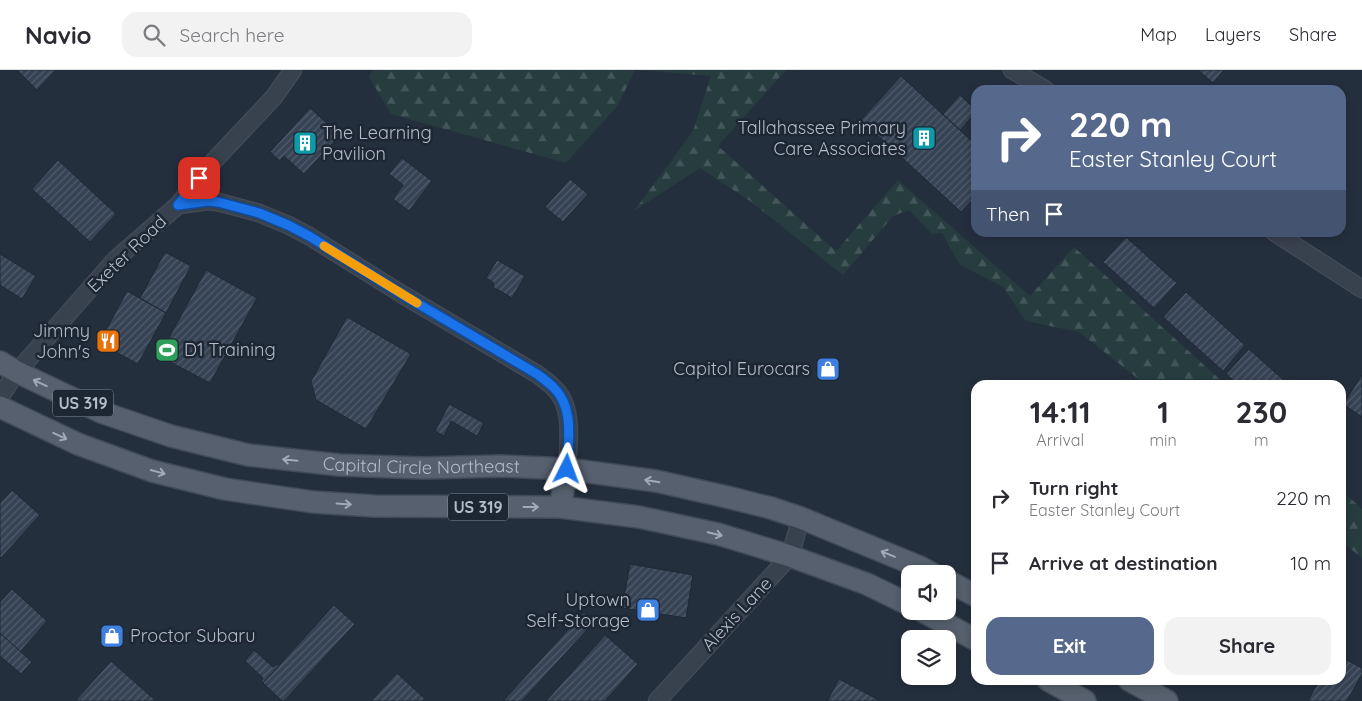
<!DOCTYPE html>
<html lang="en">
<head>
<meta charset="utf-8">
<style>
	body { margin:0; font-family:Quicksand,sans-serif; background:#f2f2f3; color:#2b2b33; height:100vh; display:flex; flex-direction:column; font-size:19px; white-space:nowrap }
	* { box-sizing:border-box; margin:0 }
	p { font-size:16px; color:#7c7c81 }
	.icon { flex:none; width:28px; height:28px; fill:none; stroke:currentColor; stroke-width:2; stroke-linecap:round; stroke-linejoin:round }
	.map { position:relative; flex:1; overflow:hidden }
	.details { position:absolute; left:971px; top:310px; width:375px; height:305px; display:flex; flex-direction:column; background:#fff; border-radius:15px; box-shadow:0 2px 8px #0003 }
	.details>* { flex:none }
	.hud { position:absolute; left:971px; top:15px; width:375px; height:152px; border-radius:15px; box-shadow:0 2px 8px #0003; background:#56698c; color:#fff; overflow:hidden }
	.buttons { position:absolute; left:901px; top:495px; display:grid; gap:10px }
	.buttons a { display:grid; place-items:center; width:55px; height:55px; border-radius:10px; background:#fff; box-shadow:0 2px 8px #0003; font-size:25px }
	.pin { position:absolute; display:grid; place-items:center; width:42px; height:42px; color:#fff; margin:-21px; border-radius:10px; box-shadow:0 2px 8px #0006 }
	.me { position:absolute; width:55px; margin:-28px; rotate:3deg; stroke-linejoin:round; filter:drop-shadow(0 0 4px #0008) }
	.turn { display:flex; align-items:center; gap:18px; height:105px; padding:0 15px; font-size:22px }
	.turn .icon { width:65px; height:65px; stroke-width:2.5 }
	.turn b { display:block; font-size:35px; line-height:42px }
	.then { display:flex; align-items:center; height:48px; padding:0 15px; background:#0003; gap:10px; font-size:19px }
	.eta { display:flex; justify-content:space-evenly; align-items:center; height:85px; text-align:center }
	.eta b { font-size:30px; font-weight:700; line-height:35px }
	.action { display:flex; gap:10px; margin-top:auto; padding:10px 15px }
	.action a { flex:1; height:58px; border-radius:15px; background:#56698c; color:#fff; font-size:20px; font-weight:700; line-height:58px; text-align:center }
	.action a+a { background:#f2f2f3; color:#2b2b33 }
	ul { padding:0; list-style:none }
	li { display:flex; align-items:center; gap:15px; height:65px; padding:0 15px }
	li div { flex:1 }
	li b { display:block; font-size:19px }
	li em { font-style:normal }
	header { display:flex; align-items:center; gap:30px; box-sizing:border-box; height:70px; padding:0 25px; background:#fff; border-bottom:1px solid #e1e1e2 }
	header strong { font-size:24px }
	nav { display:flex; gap:28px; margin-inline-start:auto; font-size:18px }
	.search { width:350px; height:45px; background:#f2f2f3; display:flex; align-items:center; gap:12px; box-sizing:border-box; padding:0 18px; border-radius:15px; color:#7c7c81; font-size:19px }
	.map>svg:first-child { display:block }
</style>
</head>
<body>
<header>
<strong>Navio</strong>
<div class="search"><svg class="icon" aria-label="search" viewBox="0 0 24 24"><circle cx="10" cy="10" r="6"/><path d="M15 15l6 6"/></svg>Search here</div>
<nav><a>Map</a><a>Layers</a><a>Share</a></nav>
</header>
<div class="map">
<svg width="1362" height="631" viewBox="0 0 1362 631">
	<defs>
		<pattern id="forest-firs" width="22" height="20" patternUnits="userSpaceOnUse" patternTransform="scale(1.25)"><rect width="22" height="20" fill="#263c3f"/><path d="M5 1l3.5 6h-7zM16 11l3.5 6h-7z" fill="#435659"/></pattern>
		<pattern id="building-hatch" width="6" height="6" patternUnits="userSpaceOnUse" patternTransform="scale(1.25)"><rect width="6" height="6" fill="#364354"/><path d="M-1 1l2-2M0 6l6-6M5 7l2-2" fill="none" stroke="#515c6b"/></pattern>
	</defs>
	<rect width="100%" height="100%" fill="#242f3e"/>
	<g fill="url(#forest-firs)">
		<path d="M373 0H635L618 35 566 93 391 44 369 7Z"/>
		<path d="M641 0H786L718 76 836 181 898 110 1030 226 1074 177 1226 315H1146L1079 262 1026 251 1003 217 960 195 942 163 932 164 909 140 893 146 843 205 750 131 700 98 634 141 693 61 711 6Z"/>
		<path d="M1341 420 1362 439V488L1341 471Z"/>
	</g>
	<g fill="url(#building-hatch)" stroke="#1f2835">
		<path d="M17 0H56L37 20Z"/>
		<path d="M1198 0H1224L1213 13Z"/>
		<path d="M901 6 976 75V126L961 142 861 50Z"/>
		<path d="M960 25 976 40V42L960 60 943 44Z"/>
		<path d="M310 38 340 65 304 104 284 86 280 91 270 82Z"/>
		<path d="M402 88 432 111 409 141 393 129 403 115 389 104Z"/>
		<path d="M58 90 116 144 90 172 32 119Z"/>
		<path d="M570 109 588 124 563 152 545 137Z"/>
		<path d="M1126 167 1177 213 1154 238 1103 192Z"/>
		<path d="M165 182 191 196 166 243 140 228Z"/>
		<path d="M0 184 36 206 22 229 0 215Z"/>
		<path d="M497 190 525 206 512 228 493 217 494 213 486 208Z"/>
		<path d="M206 200 257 228 210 313 159 286Z"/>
		<path d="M127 221 166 243 138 294 99 273Z"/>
		<path d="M1186 222 1245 275 1223 301 1163 247Z"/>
		<path d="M347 247 411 284 366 359 316 330 311 311Z"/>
		<path d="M1249 279 1289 315H1238L1226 304Z"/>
		<path d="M1362 305V347L1343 334Z"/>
		<path d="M449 334 484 353 477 366 451 351 444 366 435 361Z"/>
		<path d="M12 420 40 445 1 488 0 487V433Z"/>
		<path d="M630 494 693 505 686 548 622 538Z"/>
		<path d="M12 519 47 551 20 582 0 563V532Z"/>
		<path d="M334 535 355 554 284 631H282L263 613Z"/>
		<path d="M584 542 594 552 522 631H503Z"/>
		<path d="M0 563 32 592 21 604 0 586Z"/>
		<path d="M605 565 638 594 605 631H546Z"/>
		<path d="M254 580 273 597 277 594 279 596 263 613 261 611 263 608 245 591Z"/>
		<path d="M1341 587 1362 598V604L1347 631H1308L1319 610H1341Z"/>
		<path d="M111 591 155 630 154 631H75Z"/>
		<path d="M397 603 425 629 423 631H371Z"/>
		<path d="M839 609 877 629 876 631H827Z"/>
	</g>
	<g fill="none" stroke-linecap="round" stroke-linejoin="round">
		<g stroke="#414a57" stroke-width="19">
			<g id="minor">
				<path d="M1012 0 1046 20"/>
				<path d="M178 135 208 131 218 132 259 143 288 155 309 166 405 226 537 304C542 308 548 312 553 317 575 337 568 372 567 399"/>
				<path d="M1274 162 1362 219"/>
				<path d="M0 327 17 302 115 190 178 135 210 95 274 27 293 0"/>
				<path d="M657 631 790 486 801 448"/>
			</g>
		</g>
		<g stroke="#414a57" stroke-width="24">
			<g id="major">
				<path id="s1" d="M0 292 17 302 101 342 171 366 248 385 339 395 423 398 501 396 567 399 656 411 727 427 771 438 801 448 920 497 933 504"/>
				<path d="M0 337 78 374 152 401 225 419 313 432 374 436 560 437 639 447 718 464 790 486 867 514 910 535"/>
				<path d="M560 437 567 399"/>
				<path d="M948 511 976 526"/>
				<path d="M922 541 976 570"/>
				<path d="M1048 610 1085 631"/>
				<path d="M1129 610 1167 631"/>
			</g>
		</g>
		<use href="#minor" stroke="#38414e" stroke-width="16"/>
		<use href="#major" stroke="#56606e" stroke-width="21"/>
	</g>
	<defs><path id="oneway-shaft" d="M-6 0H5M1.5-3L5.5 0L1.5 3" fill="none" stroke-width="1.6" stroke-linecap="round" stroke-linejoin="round" transform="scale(1.25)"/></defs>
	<g stroke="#a1aab7">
		<use href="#oneway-shaft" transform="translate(40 313) rotate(-155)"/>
		<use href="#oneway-shaft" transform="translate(60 366) rotate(25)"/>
		<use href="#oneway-shaft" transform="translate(290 390) rotate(-174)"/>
		<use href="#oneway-shaft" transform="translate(158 402) rotate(15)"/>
		<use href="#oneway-shaft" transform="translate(652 411) rotate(-171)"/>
		<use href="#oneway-shaft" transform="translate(344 434) rotate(4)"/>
		<use href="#oneway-shaft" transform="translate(531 437)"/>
		<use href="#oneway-shaft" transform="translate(715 464) rotate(14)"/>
		<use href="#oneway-shaft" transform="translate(888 484) rotate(-158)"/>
	</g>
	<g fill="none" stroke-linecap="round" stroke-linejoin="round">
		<g stroke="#114b97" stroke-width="12">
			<path id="route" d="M199 108 178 135 208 131 218 132 259 143 288 155 309 166 405 226 537 304C542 308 548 312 553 317 575 337 568 372 567 399"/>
		</g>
		<use href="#route" stroke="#1a73e8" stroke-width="9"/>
		<path stroke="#f59e0b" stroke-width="9" d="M324 176 417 233"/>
	</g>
	<defs>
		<g id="building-square" transform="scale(1.25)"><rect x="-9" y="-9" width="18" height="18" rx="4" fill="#0f9aa8" stroke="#1d2633"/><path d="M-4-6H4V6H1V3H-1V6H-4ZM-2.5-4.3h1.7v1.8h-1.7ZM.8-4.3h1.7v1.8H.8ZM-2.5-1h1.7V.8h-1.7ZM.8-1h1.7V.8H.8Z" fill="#fff"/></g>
		<g id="restaurant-square" transform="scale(1.25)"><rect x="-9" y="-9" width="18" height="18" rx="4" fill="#e8710a" stroke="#1d2633"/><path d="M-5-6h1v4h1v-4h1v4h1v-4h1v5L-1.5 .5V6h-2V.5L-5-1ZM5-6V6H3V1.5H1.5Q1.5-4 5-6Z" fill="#fff"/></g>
		<g id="stadium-square" transform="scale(1.25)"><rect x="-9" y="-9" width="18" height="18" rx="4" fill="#2e9e5b" stroke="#1d2633"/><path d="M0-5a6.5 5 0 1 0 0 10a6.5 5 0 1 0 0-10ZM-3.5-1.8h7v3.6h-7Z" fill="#fff"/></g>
		<g id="shop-square" transform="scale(1.25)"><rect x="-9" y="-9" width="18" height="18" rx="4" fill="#3f7fe0" stroke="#1d2633"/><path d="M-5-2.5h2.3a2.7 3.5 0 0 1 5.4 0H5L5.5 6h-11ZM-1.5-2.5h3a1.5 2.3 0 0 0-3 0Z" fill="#fff"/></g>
	</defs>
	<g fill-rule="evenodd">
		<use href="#building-square" x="924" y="68"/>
		<use href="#building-square" x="305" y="73"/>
		<use href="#restaurant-square" x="108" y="271"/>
		<use href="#stadium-square" x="167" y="280"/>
		<use href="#shop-square" x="828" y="299"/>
		<use href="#shop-square" x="648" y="540"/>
		<use href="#shop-square" x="112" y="566"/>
	</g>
	<g text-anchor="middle" stroke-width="5" stroke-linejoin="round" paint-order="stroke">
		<g fill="#1d2633" stroke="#878f9c" stroke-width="1">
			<rect x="53" y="319.5" width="60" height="27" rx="4"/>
			<rect x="448" y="423.5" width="60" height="27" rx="4"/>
		</g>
		<g font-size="16" font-weight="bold" fill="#b4bcc9">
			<text x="83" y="339">US 319</text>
			<text x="478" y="443">US 319</text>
		</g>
		<g font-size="18" fill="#b4bcc9" stroke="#1d2633" text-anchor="end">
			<text x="906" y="64">Tallahassee Primary<tspan x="906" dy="21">Care Associates</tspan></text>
			<text x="322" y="69" text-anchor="start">The Learning<tspan x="322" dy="21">Pavilion</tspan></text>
			<text x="90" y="267">Jimmy<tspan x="90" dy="21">John's</tspan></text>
			<text x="184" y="286" text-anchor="start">D1 Training</text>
			<text x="810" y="305">Capitol Eurocars</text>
			<text x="630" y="536">Uptown<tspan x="630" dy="21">Self-Storage</tspan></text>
			<text x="130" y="572" text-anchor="start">Proctor Subaru</text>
		</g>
		<g font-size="18" fill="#b4bcc9" stroke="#1d2633">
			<text transform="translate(127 184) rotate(-44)" y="6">Exeter Road</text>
			<text dy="6" stroke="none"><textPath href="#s1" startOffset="440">Capital Circle Northeast</textPath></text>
			<text transform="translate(737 544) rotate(-47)" y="6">Alexis Lane</text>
		</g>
	</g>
</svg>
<div class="buttons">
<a><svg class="icon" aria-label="sound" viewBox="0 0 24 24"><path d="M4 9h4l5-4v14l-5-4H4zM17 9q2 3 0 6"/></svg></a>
<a><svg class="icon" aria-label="layers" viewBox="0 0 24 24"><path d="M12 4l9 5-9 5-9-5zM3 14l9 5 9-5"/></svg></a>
</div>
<div class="pin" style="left:199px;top:108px;background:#d93025"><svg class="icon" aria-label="arrive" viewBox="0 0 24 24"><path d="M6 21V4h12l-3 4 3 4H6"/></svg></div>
<svg class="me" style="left:567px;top:399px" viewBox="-20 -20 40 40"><path d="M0-17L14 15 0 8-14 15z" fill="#1a73e8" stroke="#fff" stroke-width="4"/></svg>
<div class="hud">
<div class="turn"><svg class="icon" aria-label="right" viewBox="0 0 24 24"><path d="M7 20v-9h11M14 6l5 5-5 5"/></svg><div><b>220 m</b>Easter Stanley Court</div></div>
<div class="then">Then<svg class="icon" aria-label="arrive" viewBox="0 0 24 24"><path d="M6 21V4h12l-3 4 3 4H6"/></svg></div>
</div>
<section class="details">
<div class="eta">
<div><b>14:11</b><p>Arrival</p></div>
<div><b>1</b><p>min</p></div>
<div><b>230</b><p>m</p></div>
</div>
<ul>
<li><svg class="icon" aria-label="right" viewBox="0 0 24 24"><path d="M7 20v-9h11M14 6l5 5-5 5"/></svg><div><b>Turn right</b><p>Easter Stanley Court</p></div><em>220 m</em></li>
<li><svg class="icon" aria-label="arrive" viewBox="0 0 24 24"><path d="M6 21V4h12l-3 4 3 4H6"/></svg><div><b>Arrive at destination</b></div><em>10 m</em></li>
</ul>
<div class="action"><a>Exit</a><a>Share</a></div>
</section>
</div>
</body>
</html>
